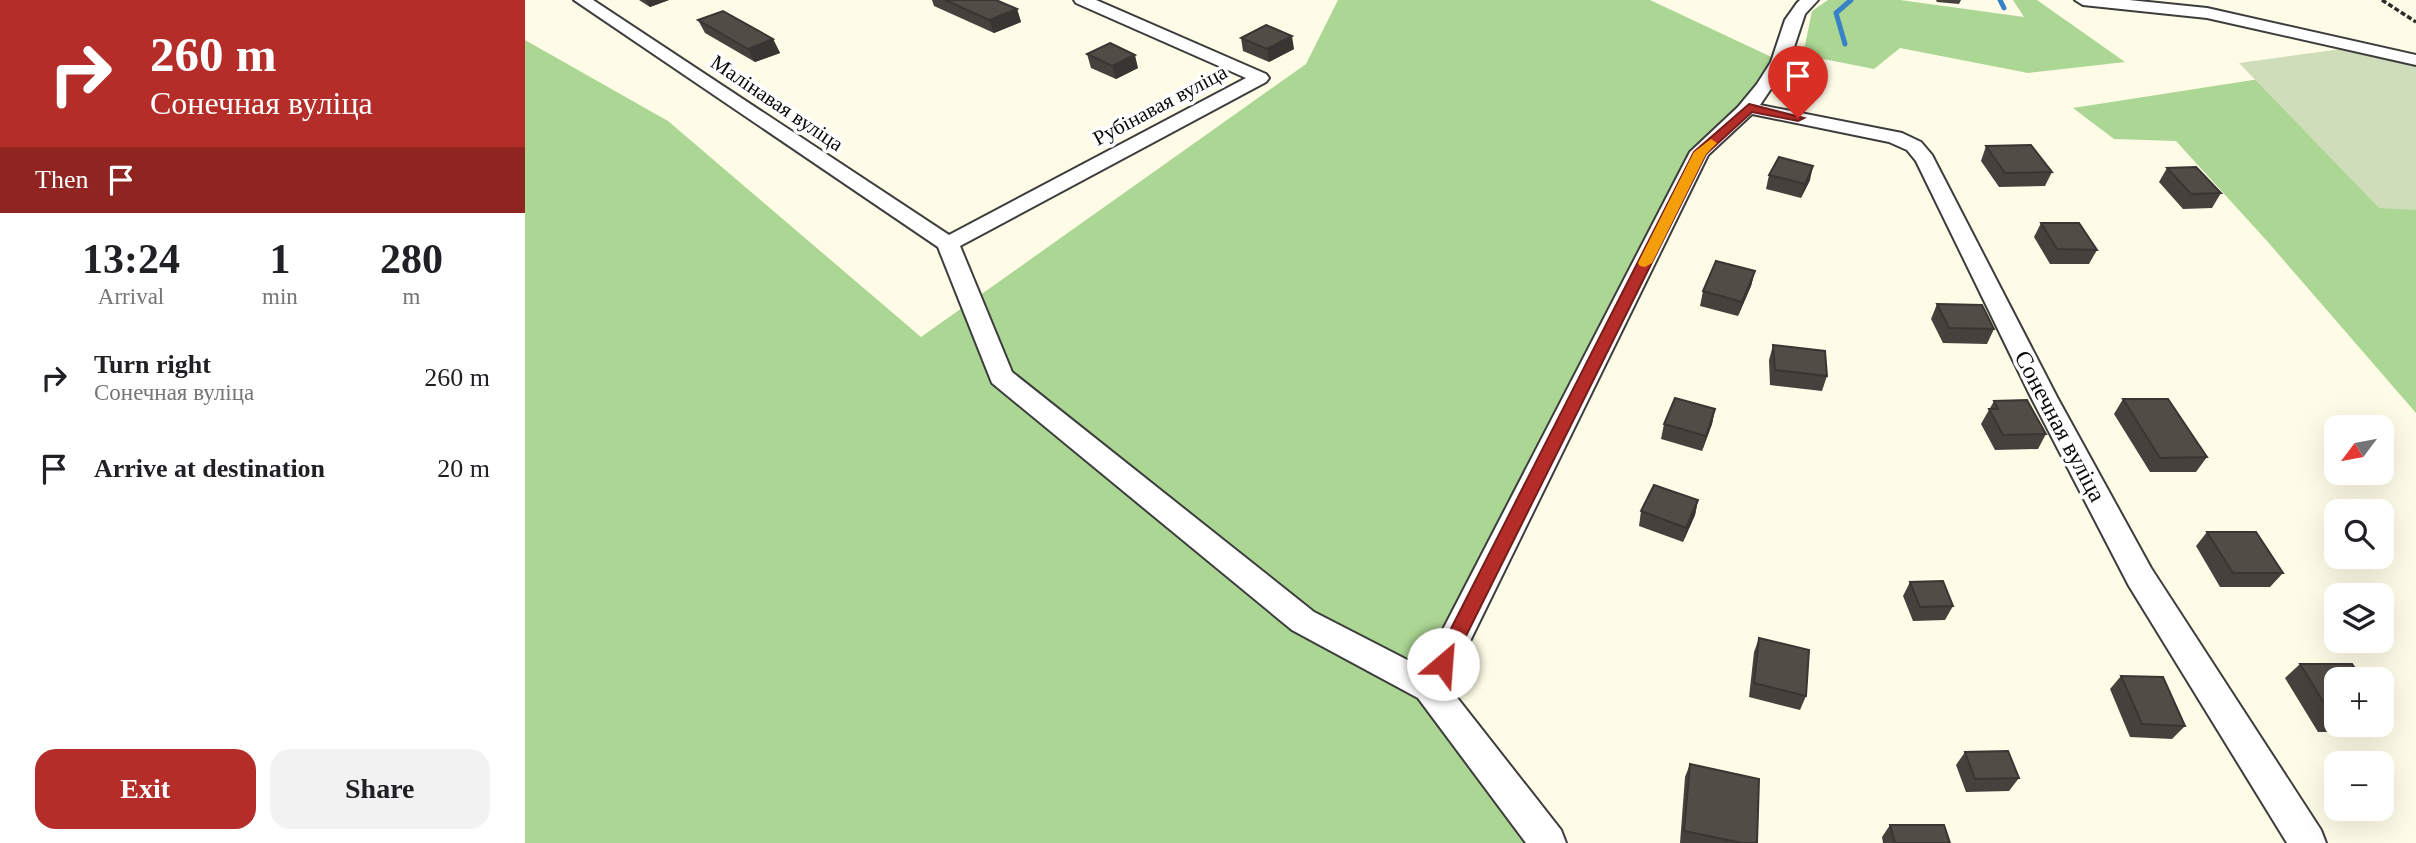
<!DOCTYPE html>
<html lang="en">
<head>
<meta charset="utf-8">
<style>
	body { margin:0; font-family:Georgia,serif; background:#f2f2f2; color:#202124; height:100vh; display:flex; flex-direction:column; font-size:26px; white-space:nowrap }
	* { box-sizing:border-box; margin:0 }
	p { font-size:23px; color:#757577 }
	.icon { flex:none; width:38px; height:38px; fill:none; stroke:currentColor; stroke-width:2; stroke-linecap:round; stroke-linejoin:round }
	.map { position:relative; flex:1; overflow:hidden }
	.drawer { display:flex; flex-direction:column; background:#fff; width:525px }
	.drawer>* { flex:none }
	.top-card { background:#b42d28; color:#fff; overflow:hidden }
	.needle { width:46px; rotate:238deg }
	.tools { position:absolute; left:1799px; top:415px; display:grid; gap:14px }
	.tools a { display:grid; place-items:center; width:70px; height:70px; border-radius:14px; background:#fff; box-shadow:0 7px 28px #0002; font-size:35px }
	.pin { position:absolute; display:grid; place-items:center; width:60px; height:60px; color:#fff; margin:-72px -30px; border-radius:50% 50% 50% 0; rotate:-45deg; box-shadow:0 0 7px #0007 }
	.pin .icon { rotate:45deg }
	.me { position:absolute; width:77px; margin:-38px; rotate:27deg; stroke-linejoin:round; filter:drop-shadow(0 0 5px #0008) }
	.turn { display:flex; align-items:center; gap:24px; height:147px; padding:0 35px; font-size:32px }
	.turn .icon { width:91px; height:91px; stroke-width:2.5 }
	.turn b { display:block; font-size:49px; line-height:60px }
	.then { display:flex; align-items:center; height:66px; padding:0 35px; background:#0003; gap:14px; font-size:26px }
	.eta { display:flex; justify-content:space-evenly; align-items:center; height:119px; text-align:center }
	.eta b { font-size:42px; font-weight:700; line-height:49px }
	.action { display:flex; gap:14px; margin-top:auto; padding:14px 35px }
	.action a { flex:1; height:80px; border-radius:21px; background:#b42d28; color:#fff; font-size:28px; font-weight:700; line-height:80px; text-align:center }
	.action a+a { background:#f2f2f2; color:#202124 }
	ul { padding:0; list-style:none }
	li { display:flex; align-items:center; gap:21px; height:91px; padding:0 35px }
	li div { flex:1 }
	li b { display:block; font-size:26px }
	li em { font-style:normal }
	main { display:flex; flex:1; min-height:0 }
	.map>svg:first-child { display:block }
</style>
</head>
<body>
<main>
<section class="drawer">
<div class="top-card">
<div class="turn"><svg class="icon" aria-label="right" viewBox="0 0 24 24"><path d="M7 20v-9h11M14 6l5 5-5 5"/></svg><div><b>260 m</b>Сонечная вуліца</div></div>
<div class="then">Then<svg class="icon" aria-label="arrive" viewBox="0 0 24 24"><path d="M6 21V4h12l-3 4 3 4H6"/></svg></div>
</div>
<div class="eta">
<div><b>13:24</b><p>Arrival</p></div>
<div><b>1</b><p>min</p></div>
<div><b>280</b><p>m</p></div>
</div>
<ul>
<li><svg class="icon" aria-label="right" viewBox="0 0 24 24"><path d="M7 20v-9h11M14 6l5 5-5 5"/></svg><div><b>Turn right</b><p>Сонечная вуліца</p></div><em>260 m</em></li>
<li><svg class="icon" aria-label="arrive" viewBox="0 0 24 24"><path d="M6 21V4h12l-3 4 3 4H6"/></svg><div><b>Arrive at destination</b></div><em>20 m</em></li>
</ul>
<div class="action"><a>Exit</a><a>Share</a></div>
</section>
<div class="map">
<svg width="1891" height="843" viewBox="0 0 1891 843">
	<rect width="100%" height="100%" fill="#fefce7"/>
	<g fill="#acd693">
		<path d="M813 0H1125L1255 61 1175 153 905 688 1023 843H0V40L143 121 396 337 781 64Z"/>
		<path d="M1303 0H1375L1499 17 1488 0H1512L1600 62 1503 73 1375 48 1349 69 1278 55 1287 11Z"/>
		<path d="M1804 68 1891 128V413L1742 241 1651 141 1589 139 1548 108Z"/>
	</g>
	<path fill="#cfddbb" d="M1816 49 1891 66V210L1854 208 1714 63Z"/>
	<g fill="none" stroke-linecap="round" stroke-linejoin="round">
		<g stroke="#3882c8" stroke-width="5">
			<path d="M1475 0 1479 8"/>
			<path d="M1320 44 1311 13 1326 0"/>
		</g>
		<g stroke="#3d3d3d" stroke-width="4">
			<g id="minor">
				<path d="M49 0H68L424 235 721 78 551 3 549 0H571L741 74 744 78 741 82 435 246 487 372 789 612 898 668 1165 152 1213 107 1232 84 1246 62 1260 20 1272 3 1275 0H1293L1280 14 1264 62 1235 105 1377 133 1396 142 1407 155 1532 397 1626 568 1796 830 1801 843H1762L1604 586 1506 397 1391 161 1382 150 1364 142 1227 114 1183 155 923 686 1036 830 1041 843H1001L893 698 767 630 467 383 413 247Z"/>
				<path d="M1550 0H1604L1682 8 1891 55V65L1682 18 1558 5Z"/>
			</g>
		</g>
		<path stroke="#2c2c2c" stroke-width="3.5" stroke-dasharray="5 2.5" stroke-linecap="butt" d="M1857 0 1891 22"/>
		<use href="#minor" fill="#fff" fill-rule="evenodd"/>
	</g>
	<g fill="#47413d">
		<path d="M114 0H144L125 7Z"/>
		<path d="M407 0H471L492 9 496 22 469 33 409 6Z"/>
		<path d="M1411 0H1436L1434 4 1412 2Z"/>
		<path d="M173 20 248 39 255 53 230 62 180 33Z"/>
		<path d="M716 38 769 49 744 62 718 51Z"/>
		<path d="M562 54 613 68 591 79 566 68Z"/>
		<path d="M1461 146 1527 172 1520 186 1474 187 1456 161Z"/>
		<path d="M1642 168 1696 193 1687 208 1658 209 1634 182Z"/>
		<path d="M1244 175 1285 180 1276 198 1241 189Z"/>
		<path d="M1516 223 1572 250 1564 264H1525L1509 237Z"/>
		<path d="M1230 271 1226 286 1213 316 1175 306 1178 291Z"/>
		<path d="M1412 304 1469 329 1462 344 1418 343 1406 319Z"/>
		<path d="M1248 345 1302 376 1297 391 1245 385 1244 360Z"/>
		<path d="M1598 399 1682 457 1671 472H1625L1589 414Z"/>
		<path d="M1469 401 1521 434 1513 449 1470 450 1456 424Z"/>
		<path d="M1190 409 1187 424 1177 451 1136 439 1139 424Z"/>
		<path d="M1173 500 1170 515 1158 542 1114 526 1116 511Z"/>
		<path d="M1682 532 1758 573 1745 587H1695L1671 546Z"/>
		<path d="M1385 582 1428 606 1420 620 1388 621 1378 596Z"/>
		<path d="M1234 638 1281 696 1275 710 1224 697 1229 652Z"/>
		<path d="M1775 664 1811 679V724H1856L1846 732H1793L1760 678Z"/>
		<path d="M1596 676 1660 726 1647 739 1605 737 1585 689Z"/>
		<path d="M1440 752 1494 778 1484 791 1441 792 1431 765Z"/>
		<path d="M1165 764 1232 843H1155L1160 777Z"/>
		<path d="M1365 825 1425 843H1358L1357 837Z"/>
	</g>
	<g fill="#393532">
		<path d="M121 0H144L125 7Z"/>
		<path d="M492 9 496 22 469 33 464 20Z"/>
		<path d="M767 36 769 49 744 62 742 49Z"/>
		<path d="M248 39 255 53 230 62 223 49Z"/>
		<path d="M610 55 613 68 591 79 587 66Z"/>
		<path d="M1288 166 1285 180 1276 198 1280 184Z"/>
		<path d="M1230 271 1226 286 1213 316 1217 302Z"/>
		<path d="M1190 409 1187 424 1177 451 1181 436Z"/>
		<path d="M1173 500 1170 515 1158 542 1161 528Z"/>
	</g>
	<g fill="#524c47" stroke="#393532" stroke-width="2">
		<path d="M420 0H471L492 9 464 20Z"/>
		<path d="M198 11 248 39 223 49 173 20Z"/>
		<path d="M741 25 767 36 742 49 716 38Z"/>
		<path d="M585 43 610 55 587 66 562 54Z"/>
		<path d="M1506 145 1527 172 1480 173 1461 146Z"/>
		<path d="M1254 157 1288 166 1280 184 1244 175Z"/>
		<path d="M1671 167 1696 193 1666 194 1642 168Z"/>
		<path d="M1516 223H1554L1572 250 1532 249Z"/>
		<path d="M1191 261 1230 271 1217 302 1178 291Z"/>
		<path d="M1412 304 1457 305 1469 329 1424 328Z"/>
		<path d="M1248 345 1300 351 1302 376 1250 370Z"/>
		<path d="M1150 398 1190 409 1181 436 1139 424Z"/>
		<path d="M1598 399H1643L1682 457 1635 458Z"/>
		<path d="M1502 400 1521 434 1478 435 1464 409H1473L1469 401Z"/>
		<path d="M1129 485 1173 500 1161 528 1116 511Z"/>
		<path d="M1682 532H1731L1758 573H1708Z"/>
		<path d="M1418 581 1428 606 1395 607 1385 582Z"/>
		<path d="M1234 638 1284 650 1281 696 1229 683Z"/>
		<path d="M1775 664H1827L1837 679H1811V719H1809Z"/>
		<path d="M1596 676 1638 677 1660 726 1617 724Z"/>
		<path d="M1857 709 1863 719H1857Z"/>
		<path d="M1483 751 1494 778 1450 779 1440 752Z"/>
		<path d="M1165 764 1234 779 1232 843H1217L1159 831Z"/>
		<path d="M1365 825H1419L1425 843H1370Z"/>
	</g>
	<path fill="#b42d28" stroke="#751d1a" stroke-width="2" d="M1224 104 1279 118 1273 121 1227 112 1181 154 924 670 918 673 911 670 908 664 911 658 1169 152Z"/>
	<path fill="#f59e0b" d="M1186 139 1192 143 1181 154 1127 263 1120 267 1115 266 1113 263 1169 152Z"/>
	<g text-anchor="middle" stroke-width="7" stroke-linejoin="round" paint-order="stroke">
		<g font-size="21" fill="#0a0a0a" stroke="#fff">
			<text transform="translate(252 103) rotate(34)" y="7">Малінавая вуліца</text>
			<text transform="translate(635 105) rotate(-28)" y="7">Рубінавая вуліца</text>
		</g>
		<g font-size="24" fill="#0a0a0a" stroke="#fff">
			<text transform="translate(1535 426) rotate(62)" y="8">Сонечная вуліца</text>
		</g>
	</g>
</svg>
<div class="tools">
<a><svg class="needle" viewBox="-14 -14 28 28"><path d="M0-13l5 13h-10z" fill="#e53935"/><path d="M0 13l5-13h-10z" fill="#757577"/></svg></a>
<a><svg class="icon" aria-label="search" viewBox="0 0 24 24"><circle cx="10" cy="10" r="6"/><path d="M15 15l6 6"/></svg></a>
<a><svg class="icon" aria-label="layers" viewBox="0 0 24 24"><path d="M12 4l9 5-9 5-9-5zM3 14l9 5 9-5"/></svg></a>
<a>+</a>
<a>−</a>
</div>
<div class="pin" style="left:1273px;top:118px;background:#d93025"><svg class="icon" aria-label="arrive" viewBox="0 0 24 24"><path d="M6 21V4h12l-3 4 3 4H6"/></svg></div>
<svg class="me" style="left:918px;top:664px" viewBox="-20 -20 40 40"><circle r="19" fill="#fff"/><path d="M0-13L10 11 0 6-10 11z" fill="#b42d28"/></svg>
</div>
</main>
</body>
</html>
